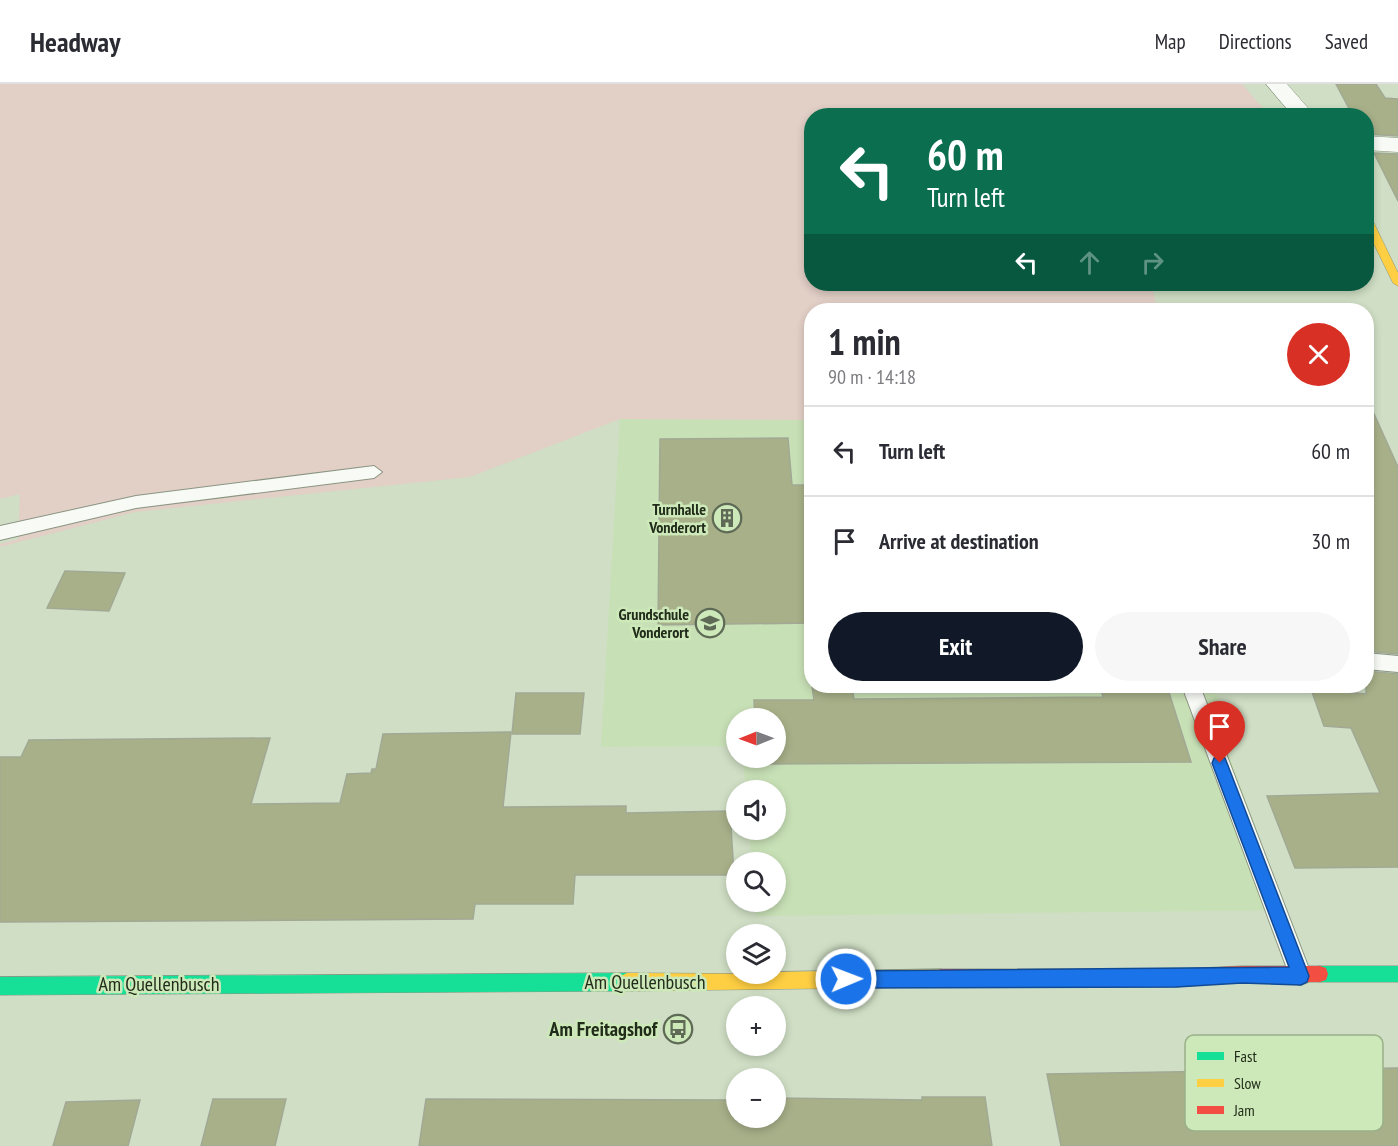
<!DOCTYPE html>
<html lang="en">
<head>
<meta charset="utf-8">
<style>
	body { margin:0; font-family:"PT Sans Narrow",sans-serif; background:#f7f7f7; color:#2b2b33; height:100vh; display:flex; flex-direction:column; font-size:22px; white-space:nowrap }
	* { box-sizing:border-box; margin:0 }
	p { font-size:20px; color:#7c7c81 }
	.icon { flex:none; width:33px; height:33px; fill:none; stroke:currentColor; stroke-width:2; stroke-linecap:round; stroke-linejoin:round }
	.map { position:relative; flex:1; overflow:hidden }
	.sheet { position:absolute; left:804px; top:219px; width:570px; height:390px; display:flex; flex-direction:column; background:#fff; border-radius:24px; box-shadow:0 3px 9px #0003 }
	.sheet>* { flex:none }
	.guide { position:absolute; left:804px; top:24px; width:570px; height:183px; border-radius:24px; box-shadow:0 3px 9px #0003; background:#0b6e4f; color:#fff; overflow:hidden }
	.needle { width:39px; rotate:269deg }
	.buttons { position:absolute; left:726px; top:624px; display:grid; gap:12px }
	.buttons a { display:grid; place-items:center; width:60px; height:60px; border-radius:50%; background:#fff; box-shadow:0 3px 9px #0003; font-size:30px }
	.pin { position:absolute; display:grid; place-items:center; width:51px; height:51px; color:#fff; margin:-62px -26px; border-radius:50% 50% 50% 0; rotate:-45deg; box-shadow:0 0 6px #0007 }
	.pin .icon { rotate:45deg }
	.me { position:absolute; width:66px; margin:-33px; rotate:89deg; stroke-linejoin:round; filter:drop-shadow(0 0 4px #0008) }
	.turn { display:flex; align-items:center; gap:21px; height:126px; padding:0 24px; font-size:27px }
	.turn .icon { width:78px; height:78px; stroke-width:2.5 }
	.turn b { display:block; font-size:42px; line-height:51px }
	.lanes { display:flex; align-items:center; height:57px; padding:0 24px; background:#0003; justify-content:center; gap:30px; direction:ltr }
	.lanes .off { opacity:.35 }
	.round { display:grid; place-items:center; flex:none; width:63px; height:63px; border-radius:32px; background:#f7f7f7 }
	.summary { display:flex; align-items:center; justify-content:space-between; height:102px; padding:0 24px }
	h1 { font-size:36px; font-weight:800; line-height:45px }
	.cta { display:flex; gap:12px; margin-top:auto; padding:12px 24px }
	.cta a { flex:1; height:69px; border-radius:36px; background:#111827; color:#fff; font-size:24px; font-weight:800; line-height:69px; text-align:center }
	.cta a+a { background:#f7f7f7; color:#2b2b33 }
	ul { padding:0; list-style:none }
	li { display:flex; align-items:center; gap:18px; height:90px; padding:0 24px; border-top:2px solid #e1e1e2 }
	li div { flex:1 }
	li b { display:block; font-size:22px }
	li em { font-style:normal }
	header { display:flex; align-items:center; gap:36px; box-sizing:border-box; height:84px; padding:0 30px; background:#fff; border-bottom:2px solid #e1e1e2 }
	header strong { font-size:28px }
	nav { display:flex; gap:33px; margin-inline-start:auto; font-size:21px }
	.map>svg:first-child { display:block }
</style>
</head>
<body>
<header>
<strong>Headway</strong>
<nav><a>Map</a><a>Directions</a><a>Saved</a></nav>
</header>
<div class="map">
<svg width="1398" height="1062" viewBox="0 0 1398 1062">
	<rect width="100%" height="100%" fill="#cfdec4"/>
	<path fill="#c8e0b6" d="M620 335 811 336 812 602H1214L1234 659 1224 657 1286 826 756 832 755 818H776V778H752L749 746H776V706H746L743 674H776V634H736V662L601 663Z"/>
	<path fill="#e2cfc6" d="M0 0H1242L1269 31 812 32V200H1151L1158 226H812L811 336 620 335 470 393 135 428 0 463V460L18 455 20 410 0 415Z"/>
	<g fill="#a8b089" stroke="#a1a994" stroke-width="1.5">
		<path d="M1336 0H1376L1385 14 1398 15V52L1366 50V32H1353Z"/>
		<path d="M1374 69 1398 70V117Z"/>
		<path d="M1366 312 1398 383V570L1366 567Z"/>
		<path d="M788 354 792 401H812V539L658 541 660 355Z"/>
		<path d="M65 487 125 489 109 527 47 524Z"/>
		<path d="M1366 587 1398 590V783L1295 784 1267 712 1380 709 1351 644 1324 642 1311 605 1366 610Z"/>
		<path d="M812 602H852L854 615 1103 613 1100 602H1167L1191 678 758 680 757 674H776V634H755L754 616H814Z"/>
		<path d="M516 609H584L580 650H512Z"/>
		<path d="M511 648 503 723 626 722V729L730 727 734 791H575L573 820H475L473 835 0 838V673H21L29 656 270 654 251 720 340 719 347 690 371 689 372 685H376L383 650Z"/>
		<path d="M1398 984V1062H1061L1047 990Z"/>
		<path d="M922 1013H985L992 1062H419L426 1015 736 1016V1034H776V1014L922 1016Z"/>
		<path d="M213 1015H286L275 1062H201Z"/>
		<path d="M140 1016 128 1062H53L66 1018Z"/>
	</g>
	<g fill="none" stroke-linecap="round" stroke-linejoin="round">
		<g stroke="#8a9582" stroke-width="2">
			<g id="lane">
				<path d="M374 382 382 388 374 394 136 424 0 456V442L136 412Z"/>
				<path d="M1366 569 1398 572V588L1366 585Z"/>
				<path d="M1182 602H1200L1311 890 1308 898 1300 901 1292 898 1289 890Z"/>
			</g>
		</g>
		<g stroke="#8a9582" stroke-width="1">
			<g id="street">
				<path d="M1266 0H1287L1315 32H1293Z"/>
				<path d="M1366 52 1398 54V68L1366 66Z"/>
			</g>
		</g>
		<g stroke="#8a9582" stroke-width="1">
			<g id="fast">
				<path d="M1320 882H1398V898H1320L1314 896 1312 890 1314 884Z"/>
				<path d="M627 889 633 892 636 898 633 904 627 907 0 911V893Z"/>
			</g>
		</g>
		<g stroke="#8a9582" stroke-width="1">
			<g id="slow">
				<path d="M1366 130 1371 133 1398 189V202L1393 199 1366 144Z"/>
				<path d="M941 885 947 888 950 894 947 900 941 903 627 907 621 904 618 898 621 892 627 889 776 890V888Z"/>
			</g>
		</g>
		<g stroke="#8a9582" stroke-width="1">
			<path id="jam" d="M1242 882H1320L1326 884 1328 890 1326 896 1320 898H1242L1176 903H941L935 900 932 894 935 888 941 885H1176Z"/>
		</g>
		<use href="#lane" fill="#f8faf6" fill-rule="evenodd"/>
		<use href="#street" fill="#f8faf6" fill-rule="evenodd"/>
		<use href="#fast" fill="#16e098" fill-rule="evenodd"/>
		<use href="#slow" fill="#ffcf43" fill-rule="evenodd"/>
		<use href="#jam" fill="#f24e42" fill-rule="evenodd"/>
	</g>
	<path fill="#1a73e8" stroke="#114b97" stroke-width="1.5" d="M1220 672 1225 674 1227 679 1309 892 1307 898 1301 901 1242 899 1176 903 846 904 840 901 838 895 840 889 846 887 1289 883 1212 679 1214 674Z"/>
	<defs>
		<g id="building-ring" transform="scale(1.5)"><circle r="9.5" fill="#cde9b9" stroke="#5f6a56" stroke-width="1.5"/><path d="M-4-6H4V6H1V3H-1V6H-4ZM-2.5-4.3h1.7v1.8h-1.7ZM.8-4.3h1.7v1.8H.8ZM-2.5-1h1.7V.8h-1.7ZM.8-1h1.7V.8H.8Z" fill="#5f6a56"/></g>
		<g id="school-ring" transform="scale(1.5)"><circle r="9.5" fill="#cde9b9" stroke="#5f6a56" stroke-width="1.5"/><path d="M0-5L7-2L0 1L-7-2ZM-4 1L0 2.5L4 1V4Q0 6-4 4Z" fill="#5f6a56"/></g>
		<g id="bus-ring" transform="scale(1.5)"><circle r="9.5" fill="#cde9b9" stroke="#5f6a56" stroke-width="1.5"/><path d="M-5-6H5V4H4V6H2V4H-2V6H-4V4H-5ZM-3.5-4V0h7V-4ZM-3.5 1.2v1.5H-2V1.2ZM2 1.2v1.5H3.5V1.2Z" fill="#5f6a56"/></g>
	</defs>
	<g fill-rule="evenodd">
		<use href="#building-ring" x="727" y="434"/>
		<use href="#school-ring" x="710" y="539"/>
		<use href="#bus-ring" x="678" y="945"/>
	</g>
	<g text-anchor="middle" stroke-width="5" stroke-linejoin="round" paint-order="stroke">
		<g font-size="16" font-weight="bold" fill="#222c1a" stroke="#cde9b9" text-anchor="end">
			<text x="706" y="431">Turnhalle<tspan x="706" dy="18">Vonderort</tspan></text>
			<text x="689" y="536">Grundschule<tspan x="689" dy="18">Vonderort</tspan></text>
		</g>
		<g font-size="20" fill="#222c1a" stroke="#cde9b9">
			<text x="645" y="905">Am Quellenbusch</text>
			<text x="159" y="907">Am Quellenbusch</text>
		</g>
		<g font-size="20" font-weight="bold" fill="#222c1a" stroke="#cde9b9" text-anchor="end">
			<text x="657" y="952">Am Freitagshof</text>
		</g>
	</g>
	<rect x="1185" y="951" width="198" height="96" rx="9" fill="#cde9b9" stroke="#9ab089" stroke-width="1.5"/>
	<rect x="1197" y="968" width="27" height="8" fill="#16e098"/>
	<rect x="1197" y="995" width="27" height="8" fill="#ffcf43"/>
	<rect x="1197" y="1022" width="27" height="8" fill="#f24e42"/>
	<g font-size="16" fill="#222c1a">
		<text x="1234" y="978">Fast</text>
		<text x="1234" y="1005">Slow</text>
		<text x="1234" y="1032">Jam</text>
	</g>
</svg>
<div class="buttons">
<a><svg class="needle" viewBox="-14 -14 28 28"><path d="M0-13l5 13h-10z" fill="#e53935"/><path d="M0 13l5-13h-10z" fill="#7c7c81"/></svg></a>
<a><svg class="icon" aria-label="sound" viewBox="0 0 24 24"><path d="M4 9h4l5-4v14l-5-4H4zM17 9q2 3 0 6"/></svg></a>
<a><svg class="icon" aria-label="search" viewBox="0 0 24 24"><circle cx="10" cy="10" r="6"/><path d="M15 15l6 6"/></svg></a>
<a><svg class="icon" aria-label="layers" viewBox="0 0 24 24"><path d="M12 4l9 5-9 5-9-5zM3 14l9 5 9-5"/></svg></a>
<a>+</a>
<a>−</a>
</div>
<div class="pin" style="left:1220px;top:679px;background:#d93025"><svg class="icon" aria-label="arrive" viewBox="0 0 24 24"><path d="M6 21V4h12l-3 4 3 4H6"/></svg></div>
<svg class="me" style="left:846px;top:895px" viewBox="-20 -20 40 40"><circle r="17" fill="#1a73e8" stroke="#fff" stroke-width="3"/><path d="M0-11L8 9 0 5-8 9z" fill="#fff"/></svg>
<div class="guide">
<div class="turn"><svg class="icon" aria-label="left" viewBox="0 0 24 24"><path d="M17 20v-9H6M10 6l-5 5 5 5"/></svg><div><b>60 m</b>Turn left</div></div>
<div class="lanes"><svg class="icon" aria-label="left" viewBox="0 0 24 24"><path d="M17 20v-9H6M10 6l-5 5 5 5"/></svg><svg class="icon off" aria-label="ahead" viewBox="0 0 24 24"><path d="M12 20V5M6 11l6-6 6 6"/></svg><svg class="icon off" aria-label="right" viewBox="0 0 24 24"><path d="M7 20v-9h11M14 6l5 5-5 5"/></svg></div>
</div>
<section class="sheet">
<div class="summary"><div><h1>1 min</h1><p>90 m · 14:18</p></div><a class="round" style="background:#d93025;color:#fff"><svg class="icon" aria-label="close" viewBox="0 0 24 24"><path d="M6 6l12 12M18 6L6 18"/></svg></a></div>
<ul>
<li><svg class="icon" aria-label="left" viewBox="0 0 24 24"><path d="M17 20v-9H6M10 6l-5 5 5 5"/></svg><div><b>Turn left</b></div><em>60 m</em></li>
<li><svg class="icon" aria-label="arrive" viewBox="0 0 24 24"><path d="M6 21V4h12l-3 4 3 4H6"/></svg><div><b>Arrive at destination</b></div><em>30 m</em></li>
</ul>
<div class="cta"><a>Exit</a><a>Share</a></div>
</section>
</div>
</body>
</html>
